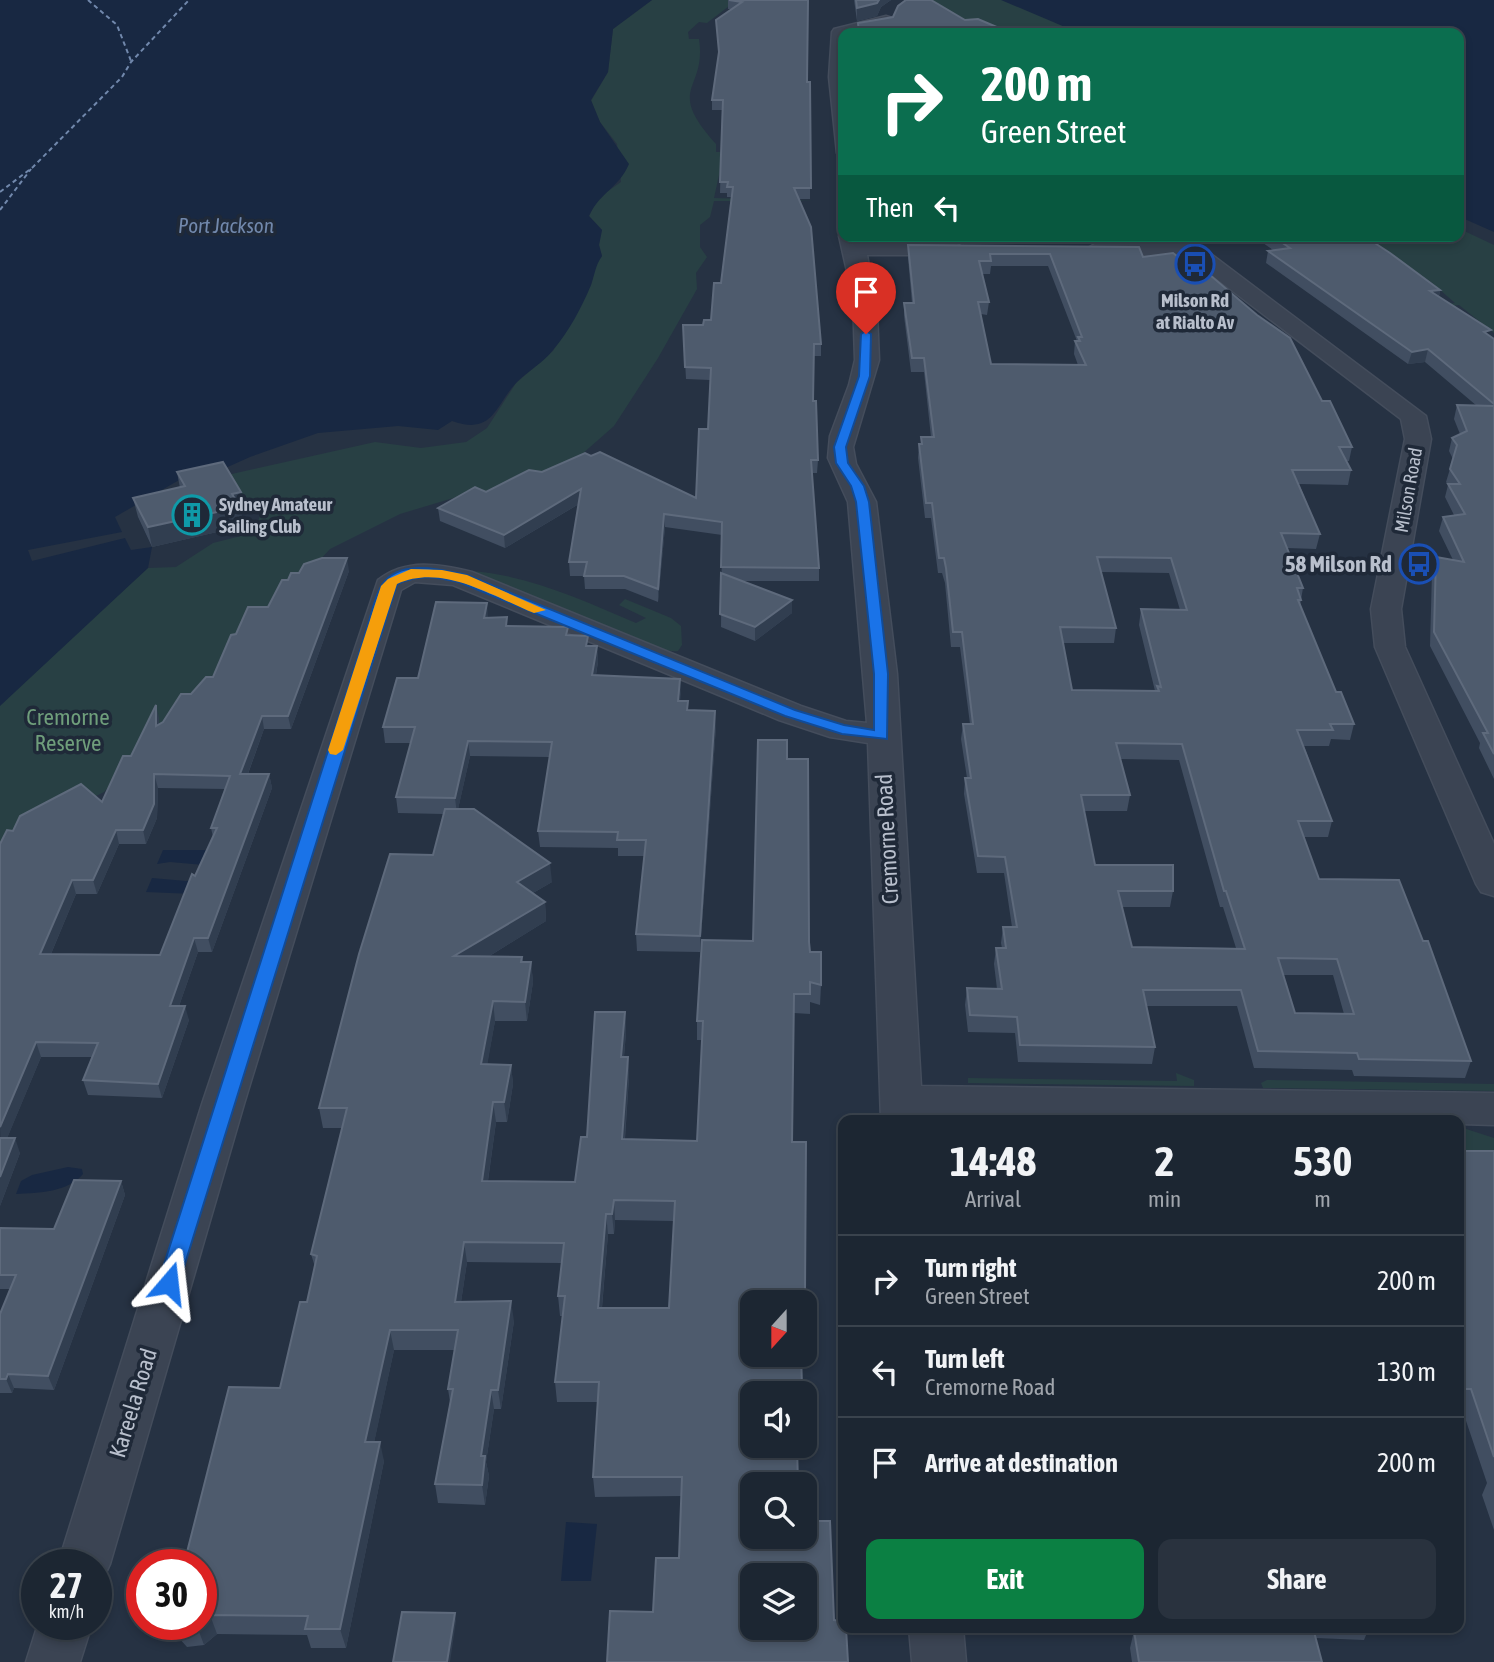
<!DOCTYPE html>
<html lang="en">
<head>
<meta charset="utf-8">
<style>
	body { margin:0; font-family:"Asap Condensed",sans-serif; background:#29323e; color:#f1f3f6; height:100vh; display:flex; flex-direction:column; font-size:26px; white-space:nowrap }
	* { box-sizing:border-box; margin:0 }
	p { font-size:23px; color:#a0a5ac }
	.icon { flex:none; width:38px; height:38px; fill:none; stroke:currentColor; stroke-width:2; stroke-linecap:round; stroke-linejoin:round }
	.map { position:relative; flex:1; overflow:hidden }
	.drawer { position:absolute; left:838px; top:1115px; width:626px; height:518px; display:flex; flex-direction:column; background:#1c2632; border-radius:14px; box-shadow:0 4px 10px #0003,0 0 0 2px #3a434d }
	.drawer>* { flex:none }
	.hud { position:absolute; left:838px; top:28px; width:626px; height:214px; border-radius:14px; box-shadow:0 4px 10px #0003,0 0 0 2px #3a434d; background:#0b6e4f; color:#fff; overflow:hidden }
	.needle { width:46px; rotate:201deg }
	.controls { position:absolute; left:740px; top:1290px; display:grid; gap:14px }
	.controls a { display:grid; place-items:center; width:77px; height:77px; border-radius:14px; background:#1c2632; box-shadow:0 4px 10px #0003,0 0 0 2px #3a434d; font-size:35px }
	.speed { position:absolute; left:21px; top:1549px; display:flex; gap:14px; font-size:35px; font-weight:700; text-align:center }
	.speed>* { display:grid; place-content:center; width:91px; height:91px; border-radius:50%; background:#1c2632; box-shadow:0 4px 10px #0003,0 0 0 2px #3a434d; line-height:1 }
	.speed small { font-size:18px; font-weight:400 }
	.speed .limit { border:10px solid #d22; background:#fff; color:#111 }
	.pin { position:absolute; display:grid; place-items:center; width:60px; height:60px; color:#fff; margin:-72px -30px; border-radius:50% 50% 50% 0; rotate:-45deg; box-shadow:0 0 7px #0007 }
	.pin .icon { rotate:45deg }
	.me { position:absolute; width:77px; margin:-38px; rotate:17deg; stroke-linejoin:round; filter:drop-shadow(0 0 5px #0008) }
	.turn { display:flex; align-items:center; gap:24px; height:147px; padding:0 28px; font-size:32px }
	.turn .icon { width:91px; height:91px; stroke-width:2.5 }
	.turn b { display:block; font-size:49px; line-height:60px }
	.then { display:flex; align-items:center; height:66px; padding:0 28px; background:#0003; gap:14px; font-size:26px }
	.eta { display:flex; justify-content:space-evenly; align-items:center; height:119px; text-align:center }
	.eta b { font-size:42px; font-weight:700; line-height:49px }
	.action { display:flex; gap:14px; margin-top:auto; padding:14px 28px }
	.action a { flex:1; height:80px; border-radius:14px; background:#0b8043; color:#fff; font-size:28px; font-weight:700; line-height:80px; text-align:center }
	.action a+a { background:#29323e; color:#f1f3f6 }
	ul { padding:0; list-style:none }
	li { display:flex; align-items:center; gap:21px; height:91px; padding:0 28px; border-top:2px solid #3a434d }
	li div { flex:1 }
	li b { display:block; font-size:26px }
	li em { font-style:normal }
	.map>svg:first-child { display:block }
</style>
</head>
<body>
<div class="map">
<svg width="1494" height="1662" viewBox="0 0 1494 1662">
	<rect width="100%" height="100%" fill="#263243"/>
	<g fill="#284044">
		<path d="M652 0H737L707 23 699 22 688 32 689 39H699C707 92 664 86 716 144V152H724L714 198 814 201H714L710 217 700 225V247L707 257 696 273 697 289 658 358 614 426 581 455 524 486 460 496 400 514 330 549 104 792 6 841 0 847V701L148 568 176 567 213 543 261 531 258 522 263 505 247 511 223 476 375 442 421 448 466 442 487 428 516 383 553 351 591 285 595 265 602 256 599 245 602 230 589 216 598 198 621 182 617 144 600 122 591 101 608 72 613 29Z"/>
		<path d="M925 0H1014L1094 33H999L916 5Z"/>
		<path d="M1460 229 1494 245V333L1459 305 1350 321 1347 319 1455 303 1431 282 1363 236H1460Z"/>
		<path d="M472 571C531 576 582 600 636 623L646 618 619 605 625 599 671 618 681 626 682 645 678 651C654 657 504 585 472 571Z"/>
		<path d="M1176 1073 1194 1080V1086L968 1083V1078L1177 1081Z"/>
		<path d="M1267 1080 1494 1084V1091L1263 1088 1261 1083Z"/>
		<path d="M1460 1127 1494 1138V1157H1460Z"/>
	</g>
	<g fill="#182842">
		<path d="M0 0H652L613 29 608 72 591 100 600 122 629 164C618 189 601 191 589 216L602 230 599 245 602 256C595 266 595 274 591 285 582 307 568 333 553 350 543 363 528 371 517 382 495 405 494 436 452 421L438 430 398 426 318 433 250 457 183 487 138 517 152 547 148 568 0 706Z"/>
		<path d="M1001 0H1494V232L1460 217V33H1079Z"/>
		<path d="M163 850H210L204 865 170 862 157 864Z"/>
		<path d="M152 878 186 881 200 879 194 894 146 892Z"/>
		<path d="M68 1167 82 1169 83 1174C68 1192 39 1193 16 1194L21 1181 32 1175Z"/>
		<path d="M566 1522 597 1524 591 1581H561Z"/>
	</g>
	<path fill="#263243" d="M200 468 199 475 138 517 152 547 131 550 125 538 32 561 28 550 122 532 115 517Z"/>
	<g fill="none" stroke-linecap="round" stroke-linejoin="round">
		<g stroke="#7188ac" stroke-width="2" stroke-dasharray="4.5 3.5" stroke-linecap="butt">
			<path d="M88 0 117 25 131 61"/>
			<path d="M0 192 33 167 122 77 131 62 189 0"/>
			<path d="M0 210 31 169"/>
		</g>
		<g stroke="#444d5c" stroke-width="3">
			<g id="minor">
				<path d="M886 16 892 18V24L844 33V155L837 153 829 77 832 32 834 29Z"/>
				<path d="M844 231V236H861L862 243H955L966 249 955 255H867L877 311 879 360 853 447 856 464 876 502 897 674 921 1086 1494 1093V1125L1460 1124V1120L923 1117V1120H881L868 743 830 737 779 720 453 585 415 582 401 590 244 1104 110 1564 102 1581 96 1584V1564H58L202 1104 378 580C406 558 439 564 472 572L801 706 846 721 867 723 848 502 828 458 830 436 849 385 855 360 853 298 839 236Z"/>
				<path d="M1163 236H1187L1426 416 1431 439 1401 609 1405 647 1494 844V896L1481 892 1476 884 1375 647 1371 609 1405 439 1401 419 1188 257 1095 256 1084 250 1095 244H1171Z"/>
				<path d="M38 1624H92L80 1662H26Z"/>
				<path d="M909 1628H963L966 1662H912Z"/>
			</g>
		</g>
		<use href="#minor" fill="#3b4453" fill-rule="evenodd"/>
	</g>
	<g fill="#414e61" fill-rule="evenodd">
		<path d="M728 0H808L807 82H810V199H799L821 344V356H813V401L818 460 817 473H812L819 568V581H742L792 613 755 641 721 627 722 535 665 527 658 602 625 589H585L584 576H570L569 562 579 504 505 548 440 521 438 508 486 492 696 498 708 429 710 380 686 379 683 325H703L711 320 721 283 732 197H727V193H720L722 110H712V100L719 56 716 20 731 9H728Z"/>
		<path d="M854 0H891L881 7 877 16 857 21Z"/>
		<path d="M893 236H1131L1130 241 899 240 898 238H893Z"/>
		<path d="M1253 236H1364L1440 290 1439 297 1494 339V779L1479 748 1480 743 1430 646 1432 572 1436 557 1453 560 1439 531 1443 517 1454 515 1445 497 1448 485 1446 482 1453 459 1449 451 1452 438 1460 434 1454 419 1457 405 1477 406 1425 362 1408 364 1266 263 1268 251 1273 250Z"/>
		<path d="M908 245 1143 257 1322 401 1352 447 1349 461H1346L1351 470 1348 485 1299 484 1320 534 1316 549 1287 548 1303 588 1300 606 1336 692 1354 724 1350 740 1331 739 1329 746H1304L1332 821 1328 837H1304L1319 879 1471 1061 1465 1078 1354 1076 1352 1070 1254 1068 1237 1006H1146L1155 1047 1152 1064 1018 1062 1015 1033 968 1032 965 1005 967 988 997 989 994 964 996 948H1002L1001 943 1003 927H1012L1004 873H977L964 794 965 778H967L961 739 963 724H970L960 647H951L945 583 942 573H938L931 518H925L918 458 919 444H921V437H931L924 372H911L904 316V303H912L908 258ZM991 266H1048L1077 341H1075L1074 354 1078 365 991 364 981 314 987 315 989 302 982 274H990ZM1101 572 1169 573 1180 610 1141 609 1139 625 1155 691 1072 690 1063 643H1114L1116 628ZM1120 759 1179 760 1220 907H1223L1236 948 1132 947 1122 907H1170L1173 891 1095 865 1084 811H1127L1130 795ZM1283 975H1333L1344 1014 1295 1013Z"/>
		<path d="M177 472 241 492 245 511 241 512 243 526 152 547 138 517 133 498 180 488Z"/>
		<path d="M349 571 291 729H264L248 774H269L272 788 212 952H198L179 1006 189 1020 162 1098 88 1095 83 1080 92 1057H41L7 1138 20 1153 0 1206 13 831 102 802 131 756 159 718V724L163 722 191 694 213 677 236 634 268 607 288 580ZM158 788 225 789 211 828 213 837 160 955 51 954 76 894H97L119 844H146L157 818Z"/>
		<path d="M488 618 508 626 568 635 588 646H597L598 662 596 675 680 679V701H688V710L716 726 700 952 637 951 636 934 645 856H618V848L540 847 538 831 550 757 470 756 458 809 552 882 533 893 545 902 546 921 488 957H522L523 962H531L533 982 527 1021H495L487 1064 511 1065 513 1084 507 1122H496L488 1181 575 1182 587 1137 625 1012 626 1032 624 1057H628L629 1077 625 1139 697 1141 702 1040H697V1021L753 941 787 759 810 952 821 985 820 1005 810 1002V1014L794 1013 792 1142 806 1210 805 1304V1302H752L802 1386V1393H752V1446L653 1612 679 1558 682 1496 595 1497 593 1477 598 1402H557L555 1382 563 1316H560L558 1296 562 1263 467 1262 461 1302 514 1321 501 1409H494L486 1462 489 1476 485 1505 438 1503 435 1484 450 1402 448 1389 455 1350H394L374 1442 384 1461 346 1648H311L307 1635 217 1634 204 1645 187 1647 178 1637 173 1624H201L280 1388 307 1302 315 1267 311 1254 342 1128H323L319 1108 433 855 443 814 398 813 396 797 411 743H385L383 727 418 678ZM615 1220 674 1221 669 1308H602L608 1234H614Z"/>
		<path d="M1460 1151H1494V1530L1482 1495 1487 1483 1462 1409H1460Z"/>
		<path d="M121 1181 125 1195 54 1390 14 1388 12 1393H0V1314L10 1289H0V1228L54 1229Z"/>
		<path d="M1140 1628H1369L1364 1640 1316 1638 1322 1662H1132L1130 1648 1134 1631H1141Z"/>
	</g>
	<g fill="#313e50">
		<path d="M879 0H891L881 7 877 16 857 21V8Z"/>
		<path d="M1440 290 1437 302 1430 291Z"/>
		<path d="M1428 349 1425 362 1408 364 1412 352Z"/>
		<path d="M581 489 582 502 505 548 504 535Z"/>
		<path d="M241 492 245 511 241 512 243 526 152 547 148 527 232 494Z"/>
		<path d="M664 514 665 527 658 602V589Z"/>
		<path d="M347 558 349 571 291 729 288 716Z"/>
		<path d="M792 600V613L755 641V627Z"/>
		<path d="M487 603 488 618H484Z"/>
		<path d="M597 646 598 662 593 690 592 675Z"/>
		<path d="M680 679 681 694 678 717V701Z"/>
		<path d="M156 705 159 718V739L156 726Z"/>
		<path d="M715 711 716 726 700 952V936Z"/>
		<path d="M262 716 264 729 243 787 240 774Z"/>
		<path d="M468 741 470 756 457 814 455 798Z"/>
		<path d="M154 774 158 788 157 818 146 844 143 830Z"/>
		<path d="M269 774 272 788 212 952 208 938Z"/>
		<path d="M116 830 119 844 97 894 93 880Z"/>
		<path d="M550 863 552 882 519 901 517 882Z"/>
		<path d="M72 880 76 894 45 968 40 954Z"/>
		<path d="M545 902 546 921 457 976 454 956Z"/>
		<path d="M194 938 198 952 174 1020 170 1006Z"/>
		<path d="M531 962 533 982 527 1021 525 1002Z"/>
		<path d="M493 1001 495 1021 484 1084 481 1064Z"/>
		<path d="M185 1006 189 1020 162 1098 158 1084Z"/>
		<path d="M625 1012 626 1032 622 1077 621 1057Z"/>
		<path d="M36 1042 41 1057 1 1153 0 1127Z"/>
		<path d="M628 1057 629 1077 623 1159 622 1139Z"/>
		<path d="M511 1065 513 1084 507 1122 504 1102Z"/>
		<path d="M493 1102 496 1122 485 1201 482 1181Z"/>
		<path d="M15 1138 20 1153 0 1206V1177Z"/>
		<path d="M121 1181 125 1195 54 1390 48 1376Z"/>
		<path d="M614 1200 615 1220 614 1234 612 1214Z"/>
		<path d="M606 1214 608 1234 600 1328 598 1308Z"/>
		<path d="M464 1242 467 1262 458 1322 455 1302Z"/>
		<path d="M511 1301 514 1321 501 1409 498 1390Z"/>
		<path d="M390 1330 394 1350 370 1462 365 1442Z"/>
		<path d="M8 1374 14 1388 12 1393 6 1379Z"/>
		<path d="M491 1390 494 1409 486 1462 489 1476 485 1505 482 1485 481 1456Z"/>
		<path d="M380 1442 384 1461 346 1648 340 1629Z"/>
		<path d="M455 1613 456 1621 450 1662H447Z"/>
		<path d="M210 1615 217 1634 204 1645 197 1626 201 1624V1623Z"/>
	</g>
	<g fill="#4e5b6d" stroke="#5e6a7c" stroke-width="2" fill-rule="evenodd">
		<path d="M729 0H808L807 82H810L811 188H794L811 227 821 344H814L813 401H816L818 460H811L819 568 721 567 722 522 664 514 658 589 624 576H584L587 562H569L581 489 504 535 438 508 475 487 486 492 529 470 542 472 585 453 591 456 600 452 696 498 699 429H708L711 368 685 367 683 325H703L704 320H711L714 283H721L733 187H727L728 182H720L723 100H712L719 52 716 20 742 2Z"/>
		<path d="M856 0H879L877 3 857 8Z"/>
		<path d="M906 0H931L965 20 978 19 999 28 1008 33H859L858 23 893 17 898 6Z"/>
		<path d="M1272 236H1364L1390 253 1440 290 1430 291 1491 330 1484 332 1494 339V404L1428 349 1412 352 1268 251 1290 248Z"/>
		<path d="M908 245 1139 247 1143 257 1173 253 1204 276 1210 275 1257 315 1290 338 1322 401H1330L1352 447H1339L1351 470H1292L1320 534 1281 533 1303 588H1297L1301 600H1298L1336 692H1341L1354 724H1330L1333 730H1297L1332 821H1298L1319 879 1399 880 1423 941H1428L1471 1061 1359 1059 1357 1053 1258 1051 1241 990H1143L1155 1047 1020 1045 1017 1017 970 1015 967 988 1002 989 996 948H1006L1003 927H1017L1005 857 978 856 965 778H971L963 724H973L962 632H953L946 568 944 558H939L932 503H926L919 444H922L921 437H934L924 358H912L904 303H914ZM990 254H1050L1082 337H1078L1080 341H1075L1086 365 991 364 978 302H989L979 261H991ZM1097 557 1171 558 1187 610 1141 609 1161 687 1157 686 1159 691 1072 690 1060 627 1116 628ZM1116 743 1182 744 1224 891H1226L1245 949 1132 947 1118 891H1173V865H1095L1081 795H1130ZM1278 958 1337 959 1354 1014 1295 1013Z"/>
		<path d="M1457 405 1494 406V754L1483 733H1488L1434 632 1436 557 1464 562 1443 517 1465 514 1448 484H1460L1450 469 1457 445 1452 438 1467 431Z"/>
		<path d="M223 462 241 492 232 494 240 507 148 527 133 498 185 486 177 472Z"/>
		<path d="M322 558H347L288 716H262L240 774H269L208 938H194L170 1006H185L158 1084 83 1080 98 1043 36 1042 0 1127V844L7 830 13 831 20 816 81 784 102 802 123 756H131L156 705V726L163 722 181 694H191L206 677H213L231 635 236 634 248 607H268L282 580H288L291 573H299L304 564ZM154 774 230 776 211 828H217L195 876 192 874 160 955 40 954 72 880H93L116 830H143L154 804Z"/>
		<path d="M721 573 792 600 755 627 720 614Z"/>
		<path d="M436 602 487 603 484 618 507 617 506 626 568 627 566 635 588 636 586 646H597L592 675 680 679 678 701H688L687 710 715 711 700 936 636 934 646 840H617L618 832 538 831 552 742 468 741 455 798 396 797 415 727H383L397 678H418Z"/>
		<path d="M758 740H787V759H808L809 942 810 952H821V985L810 982V994H794L792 1142H806L805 1293H800V1302H752V1354H801L802 1386H794L795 1393H752V1446H797L798 1484H752V1536H805V1521H830L834 1620 844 1621V1628H846L848 1662H607L610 1611 653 1612 656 1558H679L682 1477H593L599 1382H555L565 1296H558L564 1243 464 1242 455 1302 511 1301 498 1390H491L481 1456H485L482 1485 435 1484 453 1389H448L458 1330H390L365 1442H380L340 1629H305L308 1616 210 1615 201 1623V1564H184L229 1387 280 1388 300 1302H307L317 1256 311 1254 347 1108H319L359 954 390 854 433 855 445 809H474L550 863 517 882 545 902 454 956 522 957 521 962H531L525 1002 493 1001 481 1064 511 1065 504 1102H493L482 1181 575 1182 581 1137H587L595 1012H625L621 1057H628L622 1139 697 1141 703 1021H697L702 940 753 941ZM614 1200 675 1201 669 1308H598L606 1214H612ZM752 1575H805V1628H752Z"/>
		<path d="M0 1138H15L0 1177Z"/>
		<path d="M1460 1151H1494V1457L1471 1389H1464L1460 1374Z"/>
		<path d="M74 1180 121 1181 48 1376 8 1374 6 1379H0V1314L16 1275H0V1228L54 1229Z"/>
		<path d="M402 1612 455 1613 447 1662H393Z"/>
		<path d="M177 1624H200L197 1626 180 1628Z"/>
		<path d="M1147 1628H1313L1322 1662H1139L1134 1631H1148Z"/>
	</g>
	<path fill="#1a73e8" stroke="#114b97" stroke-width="2" d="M866 331 871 334 870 376 846 447 848 463 864 486 869 502 888 674 887 739 842 734 785 716 459 582C435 577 420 574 397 584L179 1283 176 1289 169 1292 161 1289 158 1283 364 638C370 622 373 599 382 585 399 558 443 570 467 575L795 710 844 725 874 730V674L856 502 851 486 836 463 834 447 859 376 861 334Z"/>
	<path fill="#f59e0b" d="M411 569 442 570 467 575 546 610 534 613C492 596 442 563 397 584L343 750 336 755 330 754 328 750 381 586 388 579Z"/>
	<defs>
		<g id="bus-ring" transform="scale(2.0125)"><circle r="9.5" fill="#1f2938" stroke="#1a4fb4" stroke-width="1.5"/><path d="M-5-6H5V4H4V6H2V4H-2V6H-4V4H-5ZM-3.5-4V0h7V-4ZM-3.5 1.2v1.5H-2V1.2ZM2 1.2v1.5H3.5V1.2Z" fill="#1a4fb4"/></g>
		<g id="building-ring" transform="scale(2.0125)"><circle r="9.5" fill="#1f2938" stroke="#0f9aa8" stroke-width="1.5"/><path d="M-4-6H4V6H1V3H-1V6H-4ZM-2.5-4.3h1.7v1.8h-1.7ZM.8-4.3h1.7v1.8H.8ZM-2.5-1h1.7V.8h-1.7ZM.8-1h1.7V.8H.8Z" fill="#0f9aa8"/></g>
	</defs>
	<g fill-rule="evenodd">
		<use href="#bus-ring" x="1195" y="264"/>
		<use href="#building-ring" x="192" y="515"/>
		<use href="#bus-ring" x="1419" y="564"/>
	</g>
	<g text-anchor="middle" stroke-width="7" stroke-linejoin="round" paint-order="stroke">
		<g font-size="19" font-weight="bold" fill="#b8bfcc" stroke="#1f2938">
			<text x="1195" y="307">Milson Rd<tspan x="1195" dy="22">at Rialto Av</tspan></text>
			<text x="219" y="511" text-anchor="start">Sydney Amateur<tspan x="219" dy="22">Sailing Club</tspan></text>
		</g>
		<g font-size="19" fill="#b8bfcc" stroke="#1f2938">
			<text transform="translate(1408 490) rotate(-80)" y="7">Milson Road</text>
		</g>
		<g font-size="21" font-style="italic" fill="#7188ac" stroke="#1f2938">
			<text x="226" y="233">Port Jackson</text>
		</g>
		<g font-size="23" font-weight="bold" fill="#b8bfcc" stroke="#1f2938" text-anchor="end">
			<text x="1392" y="572">58 Milson Rd</text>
		</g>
		<g font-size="23" fill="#6f9e7b" stroke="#1f2938">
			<text x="68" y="725">Cremorne<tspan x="68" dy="26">Reserve</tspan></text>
		</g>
		<g font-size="23" fill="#b8bfcc" stroke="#1f2938">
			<text transform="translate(887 839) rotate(-93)" y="8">Cremorne Road</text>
			<text transform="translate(133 1403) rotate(-73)" y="8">Kareela Road</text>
		</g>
	</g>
</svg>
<div class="controls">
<a><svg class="needle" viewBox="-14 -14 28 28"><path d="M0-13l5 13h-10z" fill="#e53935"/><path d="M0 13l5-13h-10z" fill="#a0a5ac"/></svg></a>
<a><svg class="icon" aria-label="sound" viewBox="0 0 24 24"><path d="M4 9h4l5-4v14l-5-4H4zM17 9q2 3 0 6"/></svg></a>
<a><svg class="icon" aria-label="search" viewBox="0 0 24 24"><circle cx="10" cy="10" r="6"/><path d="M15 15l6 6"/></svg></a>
<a><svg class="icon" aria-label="layers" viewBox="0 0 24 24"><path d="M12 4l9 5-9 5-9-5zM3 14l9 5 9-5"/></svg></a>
</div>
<div class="speed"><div>27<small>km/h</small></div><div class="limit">30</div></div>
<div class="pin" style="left:866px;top:334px;background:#d93025"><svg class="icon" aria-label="arrive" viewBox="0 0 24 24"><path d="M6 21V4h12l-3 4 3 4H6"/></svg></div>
<svg class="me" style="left:169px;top:1283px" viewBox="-20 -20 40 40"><path d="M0-17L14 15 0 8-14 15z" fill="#1a73e8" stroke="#fff" stroke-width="4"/></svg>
<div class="hud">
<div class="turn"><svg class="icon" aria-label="right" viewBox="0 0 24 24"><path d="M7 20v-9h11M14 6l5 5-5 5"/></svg><div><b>200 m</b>Green Street</div></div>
<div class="then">Then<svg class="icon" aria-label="left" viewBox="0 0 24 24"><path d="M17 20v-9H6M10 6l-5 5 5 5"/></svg></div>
</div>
<section class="drawer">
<div class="eta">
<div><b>14:48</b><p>Arrival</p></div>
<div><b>2</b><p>min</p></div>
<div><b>530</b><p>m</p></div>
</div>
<ul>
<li><svg class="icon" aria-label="right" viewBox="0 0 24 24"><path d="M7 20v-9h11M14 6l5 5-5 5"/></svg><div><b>Turn right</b><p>Green Street</p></div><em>200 m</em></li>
<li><svg class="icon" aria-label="left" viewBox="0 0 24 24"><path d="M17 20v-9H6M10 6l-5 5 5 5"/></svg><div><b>Turn left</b><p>Cremorne Road</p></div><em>130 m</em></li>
<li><svg class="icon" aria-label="arrive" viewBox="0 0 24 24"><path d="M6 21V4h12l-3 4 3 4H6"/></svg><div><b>Arrive at destination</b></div><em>200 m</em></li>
</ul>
<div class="action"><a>Exit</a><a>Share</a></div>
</section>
</div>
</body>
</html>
